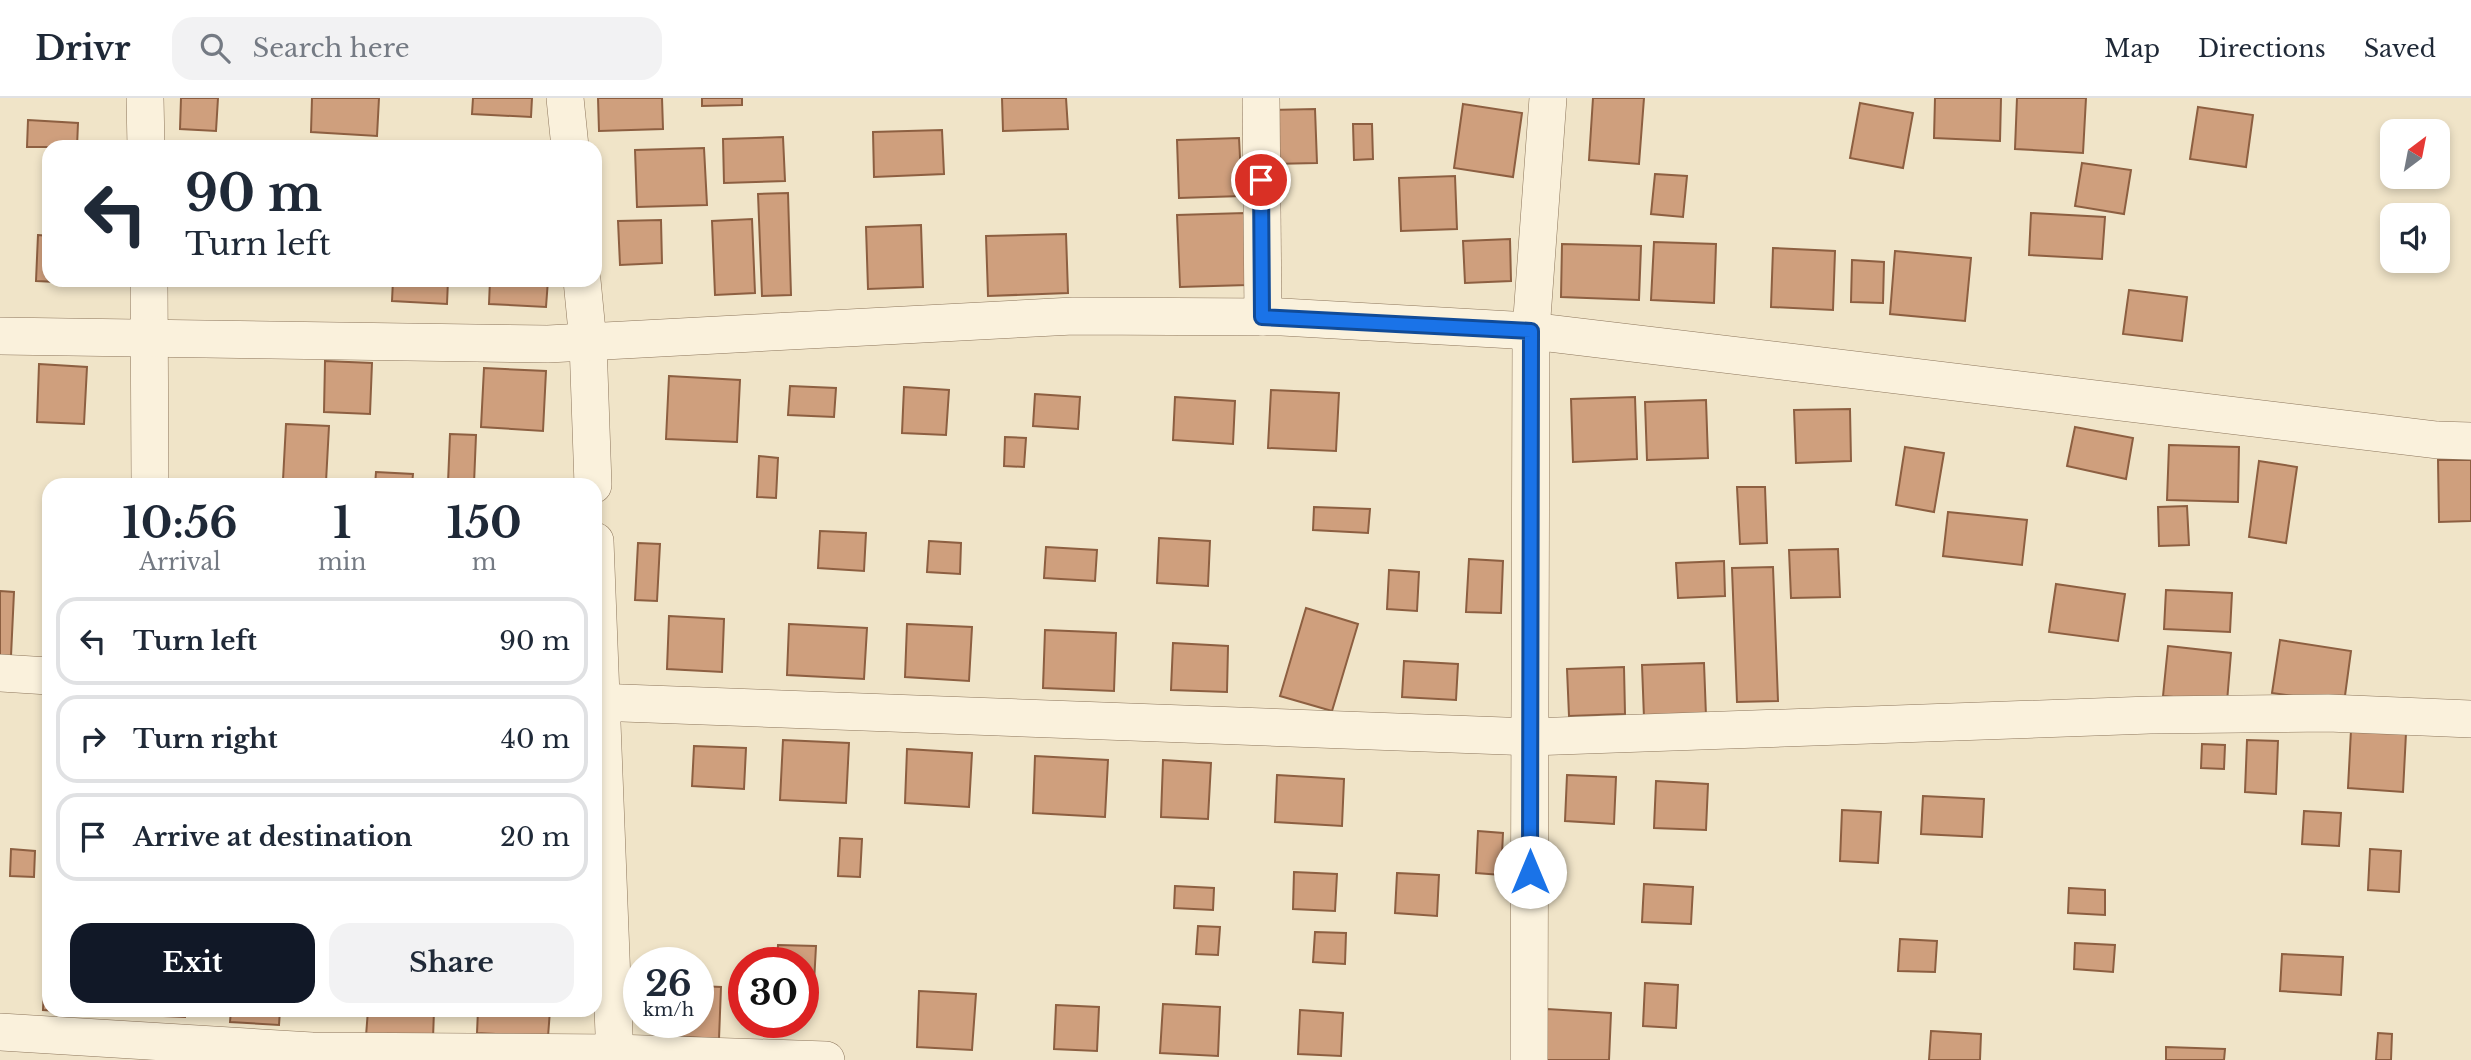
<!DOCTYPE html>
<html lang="en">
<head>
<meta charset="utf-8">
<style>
	body { margin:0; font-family:"Libre Baskerville",serif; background:#f2f2f3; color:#1f2937; height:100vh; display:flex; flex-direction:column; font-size:26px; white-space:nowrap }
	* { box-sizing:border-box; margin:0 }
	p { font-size:23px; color:#747a83 }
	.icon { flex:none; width:38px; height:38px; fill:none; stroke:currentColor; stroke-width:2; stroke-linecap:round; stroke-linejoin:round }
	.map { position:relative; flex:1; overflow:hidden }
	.sheet { position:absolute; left:42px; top:380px; width:560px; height:539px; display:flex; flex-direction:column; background:#fff; border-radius:21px; box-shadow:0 4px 10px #0003 }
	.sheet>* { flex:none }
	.hud { position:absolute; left:42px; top:42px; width:560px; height:147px; border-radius:21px; box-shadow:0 4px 10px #0003; background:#fff; color:#1f2937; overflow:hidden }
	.needle { width:46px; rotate:32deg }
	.controls { position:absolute; left:2380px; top:21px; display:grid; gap:14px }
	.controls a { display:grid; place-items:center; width:70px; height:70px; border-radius:14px; background:#fff; box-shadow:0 4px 10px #0003; font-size:35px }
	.speed { position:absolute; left:623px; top:849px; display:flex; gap:14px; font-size:35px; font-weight:700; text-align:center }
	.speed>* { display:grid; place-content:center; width:91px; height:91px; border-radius:50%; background:#fff; box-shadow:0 4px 10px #0003; line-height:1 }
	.speed small { font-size:18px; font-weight:400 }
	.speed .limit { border:10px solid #d22; background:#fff; color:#111 }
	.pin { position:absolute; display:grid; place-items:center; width:60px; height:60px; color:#fff; margin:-30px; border:4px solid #fff; border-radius:50%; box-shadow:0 2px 7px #0007 }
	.me { position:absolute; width:77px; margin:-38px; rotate:0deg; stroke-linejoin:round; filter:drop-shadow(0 0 5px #0008) }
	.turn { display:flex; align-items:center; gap:24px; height:147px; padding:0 28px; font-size:32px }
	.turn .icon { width:91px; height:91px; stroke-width:2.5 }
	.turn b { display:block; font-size:49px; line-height:60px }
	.eta { display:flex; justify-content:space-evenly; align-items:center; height:119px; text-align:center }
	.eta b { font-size:42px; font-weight:800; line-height:49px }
	.button { display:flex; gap:14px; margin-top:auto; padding:14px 28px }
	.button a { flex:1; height:80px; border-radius:21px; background:#111827; color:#fff; font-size:28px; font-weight:800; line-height:80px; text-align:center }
	.button a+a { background:#f2f2f3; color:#1f2937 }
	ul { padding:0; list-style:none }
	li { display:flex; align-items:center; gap:21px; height:88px; margin:0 14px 10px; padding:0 14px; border:4px solid #e0e1e3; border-radius:21px }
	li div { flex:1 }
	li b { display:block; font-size:26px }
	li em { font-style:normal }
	header { display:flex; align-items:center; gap:42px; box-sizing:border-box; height:98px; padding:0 35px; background:#fff; border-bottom:2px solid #e0e1e3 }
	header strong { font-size:33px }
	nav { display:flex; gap:38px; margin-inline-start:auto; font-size:24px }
	.search { width:490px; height:63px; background:#f2f2f3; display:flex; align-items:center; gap:18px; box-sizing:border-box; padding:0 24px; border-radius:21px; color:#747a83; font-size:26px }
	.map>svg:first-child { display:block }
</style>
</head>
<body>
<header>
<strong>Drivr</strong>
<div class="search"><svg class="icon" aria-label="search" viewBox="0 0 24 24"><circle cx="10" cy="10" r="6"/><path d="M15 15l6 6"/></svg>Search here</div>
<nav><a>Map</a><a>Directions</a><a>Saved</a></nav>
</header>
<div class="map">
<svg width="2471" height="962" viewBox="0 0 2471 962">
	<rect width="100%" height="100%" fill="#f0e4c8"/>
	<g fill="#cf9f7d" stroke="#8d5f41" stroke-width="2">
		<path d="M181 0H218L216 33 180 31Z"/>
		<path d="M312 0H379L377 38 311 34Z"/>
		<path d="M473 0H532L531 19 472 16Z"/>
		<path d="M598 0H662L663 31 599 33Z"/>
		<path d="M702 0H742V7L702 8Z"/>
		<path d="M1002 0H1066L1068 31 1003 33Z"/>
		<path d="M1593 0H1644L1639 66 1589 62Z"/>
		<path d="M1935 0H2001L2000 43 1934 40Z"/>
		<path d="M2017 0H2086L2083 55 2015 51Z"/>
		<path d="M1860 5 1913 15 1903 70 1850 60Z"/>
		<path d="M1463 6 1522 15 1513 79 1454 70Z"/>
		<path d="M2198 9 2253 17 2246 69 2190 61Z"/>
		<path d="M1315 11 1317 65 1270 66 1268 12Z"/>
		<path d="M28 22 78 25 77 49H27Z"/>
		<path d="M1353 26H1372L1373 61 1354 62Z"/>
		<path d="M942 32 944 76 874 79 873 34Z"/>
		<path d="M783 39 785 83 724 85 723 41Z"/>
		<path d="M1239 40 1242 98 1179 100 1177 42Z"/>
		<path d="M704 50 707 107 637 109 635 52Z"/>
		<path d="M2082 65 2131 72 2124 116 2075 108Z"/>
		<path d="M1655 76 1687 78 1683 119 1651 116Z"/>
		<path d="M1455 78 1457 131 1401 133 1399 80Z"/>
		<path d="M788 95 791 197 762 198 758 96Z"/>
		<path d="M1245 115 1247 187 1180 189 1177 117Z"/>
		<path d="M2031 115 2105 119 2102 161 2029 157Z"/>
		<path d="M752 121 755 195 715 197 712 123Z"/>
		<path d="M661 122 662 165 620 167 618 123Z"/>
		<path d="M921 127 923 189 868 191 866 129Z"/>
		<path d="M1066 136 1068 195 988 198 986 138Z"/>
		<path d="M38 137 49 138V182H102V186L36 183Z"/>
		<path d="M1510 141 1511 183 1465 185 1463 143Z"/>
		<path d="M1654 144 1716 146 1714 205 1651 202Z"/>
		<path d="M1562 146 1641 148 1639 202 1561 199Z"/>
		<path d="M1773 150 1835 153 1833 212 1771 209Z"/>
		<path d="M1895 153 1971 160 1965 223 1890 216Z"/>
		<path d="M1852 162 1884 164 1883 205 1851 204Z"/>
		<path d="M393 182H448L447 206 392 203Z"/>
		<path d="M490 182H548L546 209 489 206Z"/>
		<path d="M2129 192 2187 199 2182 243 2123 236Z"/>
		<path d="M325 263 372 265 370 316 324 314Z"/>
		<path d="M39 266 87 269 84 326 37 324Z"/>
		<path d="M484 270 546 273 543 333 481 329Z"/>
		<path d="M669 278 740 282 737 344 666 341Z"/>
		<path d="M790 288 836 290 834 319 788 317Z"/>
		<path d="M904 289 949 292 946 337 902 335Z"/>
		<path d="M1271 292 1339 295 1336 353 1268 350Z"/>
		<path d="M1035 296 1080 299 1078 331 1033 328Z"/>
		<path d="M1175 299 1235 303 1233 346 1173 342Z"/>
		<path d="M1635 299 1637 361 1573 364 1571 301Z"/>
		<path d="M1706 302 1708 360 1647 362 1645 304Z"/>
		<path d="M1850 311 1851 363 1796 365 1794 312Z"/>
		<path d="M286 326 329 328 326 384 283 382Z"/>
		<path d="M2075 329 2133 340 2126 381 2067 368Z"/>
		<path d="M450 336 476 337 474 386 448 385Z"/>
		<path d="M1005 339 1026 340 1024 369 1004 368Z"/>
		<path d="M2169 347 2239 349 2238 404 2167 402Z"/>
		<path d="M1905 349 1944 355 1934 414 1896 407Z"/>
		<path d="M759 358 778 360 776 400 757 399Z"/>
		<path d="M2438 362H2471V423L2439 424Z"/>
		<path d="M2259 363 2297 369 2286 445 2249 439Z"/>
		<path d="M376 374 413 376 412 387H375Z"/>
		<path d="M1737 389H1765L1767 445 1740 446Z"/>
		<path d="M2187 408 2189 447 2159 448 2158 409Z"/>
		<path d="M1314 409 1370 411 1368 435 1313 432Z"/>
		<path d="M1948 414 2027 422 2022 467 1943 458Z"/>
		<path d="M820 433 866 435 864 473 818 470Z"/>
		<path d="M1159 440 1210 443 1208 488 1157 485Z"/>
		<path d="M929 443 961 445 960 476 927 474Z"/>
		<path d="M638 445 660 446 657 503 635 502Z"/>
		<path d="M1046 449 1097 452 1095 483 1044 480Z"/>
		<path d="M1838 451 1840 499 1791 500 1789 452Z"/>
		<path d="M1469 461 1503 463 1501 515 1466 514Z"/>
		<path d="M1724 463 1725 498 1678 500 1676 465Z"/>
		<path d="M1773 469 1778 603 1737 604 1732 470Z"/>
		<path d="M1389 472 1419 474 1417 513 1387 511Z"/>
		<path d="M2056 486 2125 496 2118 543 2049 534Z"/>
		<path d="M2166 492 2232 495 2230 534 2164 531Z"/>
		<path d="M0 493 14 494 11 558H0Z"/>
		<path d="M1306 510 1358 526 1332 613 1280 598Z"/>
		<path d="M669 518 724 521 722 574 667 571Z"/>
		<path d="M789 526 867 530 864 581 787 577Z"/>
		<path d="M907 526 972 529 969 583 905 579Z"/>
		<path d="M1045 532 1116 535 1114 593 1043 590Z"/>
		<path d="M2280 542 2351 553 2344 605 2272 595Z"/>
		<path d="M1173 545 1228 548 1227 594 1171 592Z"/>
		<path d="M2168 548 2231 555 2227 604 2163 598Z"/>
		<path d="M1404 563 1458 566 1456 602 1402 599Z"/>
		<path d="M1704 565 1706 618 1644 620 1642 567Z"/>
		<path d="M1624 569 1625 616 1569 618 1567 571Z"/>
		<path d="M2351 632 2406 635 2403 694 2348 690Z"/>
		<path d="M783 642 849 645 846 705 780 702Z"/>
		<path d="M2247 642 2278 643 2276 696 2245 694Z"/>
		<path d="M2202 646 2225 647 2224 671 2201 670Z"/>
		<path d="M694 648 746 650 744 691 692 688Z"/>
		<path d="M907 651 972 655 969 709 905 705Z"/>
		<path d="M1035 658 1108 662 1105 719 1033 715Z"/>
		<path d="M1163 662 1211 665 1208 721 1161 719Z"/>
		<path d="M1277 677 1344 681 1342 728 1275 724Z"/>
		<path d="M1567 677 1616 679 1614 726 1565 723Z"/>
		<path d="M1656 683 1708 686 1706 732 1654 730Z"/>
		<path d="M1923 698 1984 701 1982 739 1921 736Z"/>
		<path d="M1842 712 1881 714 1878 765 1840 763Z"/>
		<path d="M2304 713 2341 715 2339 748 2302 746Z"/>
		<path d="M1478 733 1503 735 1501 777 1476 775Z"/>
		<path d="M840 740 862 741 860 779 838 778Z"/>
		<path d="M11 751 35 753 34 779 10 778Z"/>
		<path d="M2370 751 2401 753 2399 794 2368 792Z"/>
		<path d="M1294 774 1337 776 1335 813 1293 811Z"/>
		<path d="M1397 775 1439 777 1437 818 1395 815Z"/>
		<path d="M1644 786 1693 789 1691 826 1642 824Z"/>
		<path d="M1175 788 1214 790 1213 812 1174 810Z"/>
		<path d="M2069 790 2105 792V817L2068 815Z"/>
		<path d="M1198 828 1220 829 1218 857 1196 856Z"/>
		<path d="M1315 834 1346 835 1345 866 1313 864Z"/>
		<path d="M1900 841 1937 843 1935 874 1898 873Z"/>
		<path d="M2075 845 2115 847 2113 874 2074 871Z"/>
		<path d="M778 847 816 848 814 885 803 884V864H777Z"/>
		<path d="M2282 856 2343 859 2341 897 2280 893Z"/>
		<path d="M45 863H49V912H108L107 916 43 912Z"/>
		<path d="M1645 885 1678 887 1676 930 1643 928Z"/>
		<path d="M698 888 721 889 719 941 668 938 669 924H698Z"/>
		<path d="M919 893 976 896 972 952 917 949Z"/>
		<path d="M1163 906 1220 909 1218 958 1160 955Z"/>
		<path d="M1056 907 1099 909 1097 953 1054 951Z"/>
		<path d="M1547 911 1611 915 1609 962H1544Z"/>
		<path d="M141 912H185V919L140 917Z"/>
		<path d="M231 912H280L279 927 230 924Z"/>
		<path d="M368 912H434L433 941 366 938Z"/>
		<path d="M478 912H550L548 939 477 935Z"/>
		<path d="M1300 912 1343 915 1341 958 1298 956Z"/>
		<path d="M1931 933 1981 936 1980 962H1929Z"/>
		<path d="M2378 935 2392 936 2391 962H2376Z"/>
		<path d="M2166 949 2225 951 2224 962H2166Z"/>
	</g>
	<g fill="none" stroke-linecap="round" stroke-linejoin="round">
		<g stroke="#8d765c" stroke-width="38">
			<g id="minor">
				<path d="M145 0 146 49"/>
				<path d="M565 0 570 49"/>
				<path d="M1261 0 1263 219"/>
				<path d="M149 182 150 387"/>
				<path d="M582 182 588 244 593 387"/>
				<path d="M0 238 548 246 1073 218 1282 219 1531 233 2437 342 2471 343"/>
				<path d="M595 443 615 962"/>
				<path d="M0 575 49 578"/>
				<path d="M595 604 1530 639 2150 617 2328 615 2471 621"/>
				<path d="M0 934 312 953 615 955 826 962"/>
				<path d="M1529 962 1531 233 1548 0"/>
			</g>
		</g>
		<use href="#minor" stroke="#faf1dc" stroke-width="37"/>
	</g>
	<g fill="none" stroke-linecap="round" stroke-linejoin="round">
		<g stroke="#114b97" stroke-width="18">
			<path id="route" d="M1261 82 1262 219 1531 233 1530 774"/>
		</g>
		<use href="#route" stroke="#1a73e8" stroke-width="12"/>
	</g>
</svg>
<div class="controls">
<a><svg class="needle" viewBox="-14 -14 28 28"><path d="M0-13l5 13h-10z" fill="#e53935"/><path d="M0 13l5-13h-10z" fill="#747a83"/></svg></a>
<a><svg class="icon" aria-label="sound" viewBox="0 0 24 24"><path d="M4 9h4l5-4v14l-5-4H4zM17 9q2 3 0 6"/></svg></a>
</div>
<div class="speed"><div>26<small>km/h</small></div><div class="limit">30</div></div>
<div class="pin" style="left:1261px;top:82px;background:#d93025"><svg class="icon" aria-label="arrive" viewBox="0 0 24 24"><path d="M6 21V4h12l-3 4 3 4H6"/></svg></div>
<svg class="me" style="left:1530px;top:774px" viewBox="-20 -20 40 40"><circle r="19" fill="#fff"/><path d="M0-13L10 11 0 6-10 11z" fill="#1a73e8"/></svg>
<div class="hud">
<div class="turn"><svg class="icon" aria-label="left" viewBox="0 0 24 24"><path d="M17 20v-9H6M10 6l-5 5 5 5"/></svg><div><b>90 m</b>Turn left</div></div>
</div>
<section class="sheet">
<div class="eta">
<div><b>10:56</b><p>Arrival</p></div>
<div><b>1</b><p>min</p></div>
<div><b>150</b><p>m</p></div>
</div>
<ul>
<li><svg class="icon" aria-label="left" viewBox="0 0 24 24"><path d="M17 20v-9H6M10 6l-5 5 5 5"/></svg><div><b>Turn left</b></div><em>90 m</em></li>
<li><svg class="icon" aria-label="right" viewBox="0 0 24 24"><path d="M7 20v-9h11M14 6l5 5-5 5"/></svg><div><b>Turn right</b></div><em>40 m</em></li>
<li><svg class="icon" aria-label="arrive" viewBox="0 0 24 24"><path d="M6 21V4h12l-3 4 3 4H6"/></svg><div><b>Arrive at destination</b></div><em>20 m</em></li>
</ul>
<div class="button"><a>Exit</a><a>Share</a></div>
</section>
</div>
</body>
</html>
